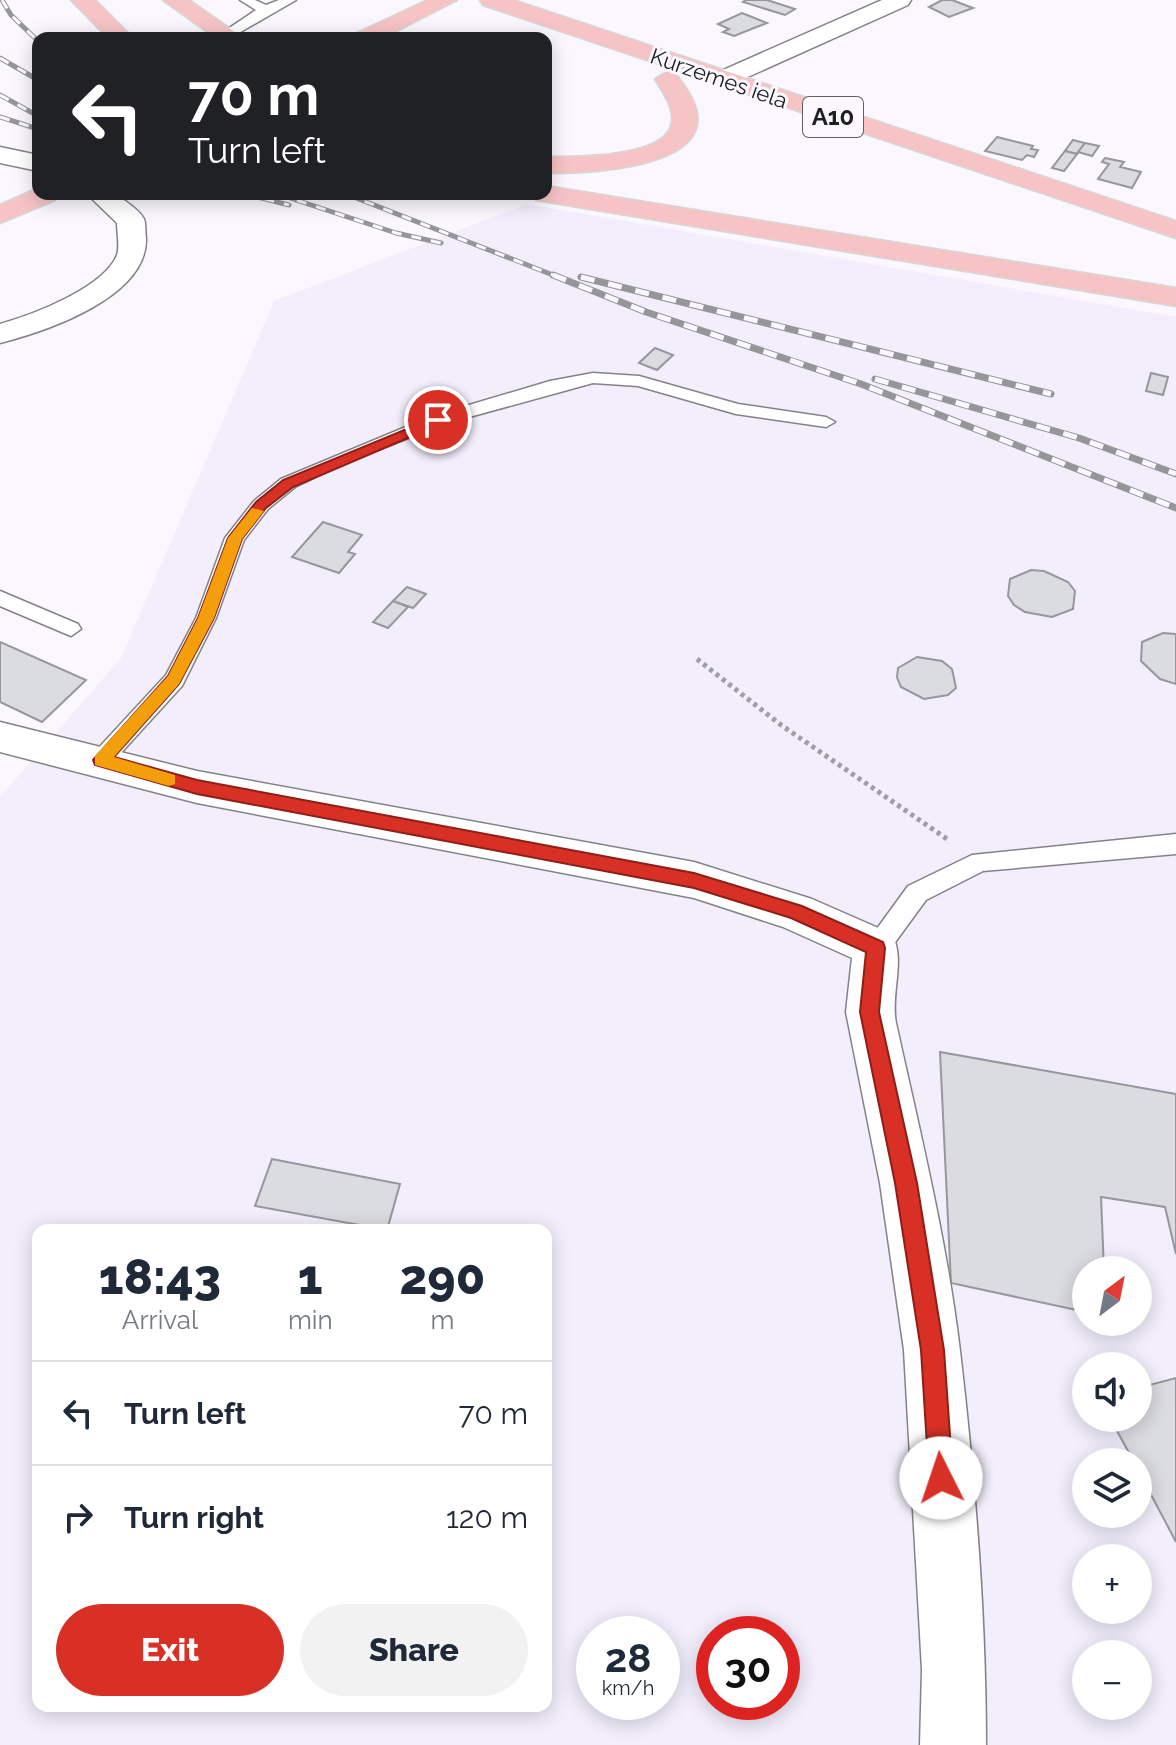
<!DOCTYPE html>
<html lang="en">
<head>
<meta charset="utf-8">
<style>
	body { margin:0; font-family:Raleway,sans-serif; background:#f2f2f3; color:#1f2937; height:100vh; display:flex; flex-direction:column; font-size:30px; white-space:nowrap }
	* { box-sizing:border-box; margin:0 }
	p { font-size:26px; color:#747a83 }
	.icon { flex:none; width:44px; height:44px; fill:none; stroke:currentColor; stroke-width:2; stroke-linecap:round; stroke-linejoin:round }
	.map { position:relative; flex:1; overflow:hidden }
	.panel { position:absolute; left:32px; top:1224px; width:520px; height:488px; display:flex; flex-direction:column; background:#fff; border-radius:16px; box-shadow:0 4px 20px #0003 }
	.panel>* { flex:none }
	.top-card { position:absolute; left:32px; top:32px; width:520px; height:168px; border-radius:16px; box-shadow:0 4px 20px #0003; background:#202124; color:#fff; overflow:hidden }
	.needle { width:52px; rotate:32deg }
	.buttons { position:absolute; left:1072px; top:1256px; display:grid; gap:16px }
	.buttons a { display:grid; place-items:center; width:80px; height:80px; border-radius:50%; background:#fff; box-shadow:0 4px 20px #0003; font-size:40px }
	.speed { position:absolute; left:576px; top:1616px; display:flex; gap:16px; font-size:40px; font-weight:700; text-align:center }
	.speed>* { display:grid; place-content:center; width:104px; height:104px; border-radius:50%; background:#fff; box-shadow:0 4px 20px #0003; line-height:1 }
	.speed small { font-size:20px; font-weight:400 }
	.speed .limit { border:12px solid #d22; background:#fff; color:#111 }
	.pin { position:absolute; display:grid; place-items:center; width:68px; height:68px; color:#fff; margin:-34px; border:4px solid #fff; border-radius:50%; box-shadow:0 2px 8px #0007 }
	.me { position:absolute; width:88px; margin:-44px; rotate:356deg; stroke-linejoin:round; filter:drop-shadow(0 0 6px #0008) }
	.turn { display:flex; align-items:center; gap:28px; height:168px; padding:0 24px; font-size:36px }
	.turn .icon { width:104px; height:104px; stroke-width:2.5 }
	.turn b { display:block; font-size:56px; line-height:68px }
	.eta { display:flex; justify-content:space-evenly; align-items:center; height:136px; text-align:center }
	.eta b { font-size:48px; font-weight:800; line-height:56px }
	.button { display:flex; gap:16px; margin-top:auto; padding:16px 24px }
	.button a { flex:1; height:92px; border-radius:48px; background:#d93025; color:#fff; font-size:32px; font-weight:800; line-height:92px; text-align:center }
	.button a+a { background:#f2f2f3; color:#1f2937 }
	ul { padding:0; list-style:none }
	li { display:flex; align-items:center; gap:24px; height:104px; padding:0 24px; border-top:2px solid #e0e1e3 }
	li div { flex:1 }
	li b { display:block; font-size:30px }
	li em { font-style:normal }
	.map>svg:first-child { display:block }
</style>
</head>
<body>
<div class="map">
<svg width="1176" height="1745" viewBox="0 0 1176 1745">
	<rect width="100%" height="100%" fill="#faf8fe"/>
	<path fill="#f2eefc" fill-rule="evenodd" d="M527 204 1176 317V1745H0V797L121 658 274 301ZM38 1230H546V1706H38ZM1086 1270H1138V1322H1086ZM1086 1366H1138V1418H1086ZM1086 1462H1138V1514H1086ZM1086 1558H1138V1610H1086ZM594 1634H662V1702H594ZM714 1634H782V1702H714ZM1086 1654H1138V1706H1086Z"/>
	<g fill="#dbdbe2" stroke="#97969d" stroke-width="2">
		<path d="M746 0H767L795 9 785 15 743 2Z"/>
		<path d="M942 0H952L973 8 949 17 929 7Z"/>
		<path d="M742 13 767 23 734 36 723 32 729 29 718 24Z"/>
		<path d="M997 137 1033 146 1031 149 1038 150 1034 157 1027 155 1022 160 985 151Z"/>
		<path d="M1073 140 1085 143 1077 154 1065 151Z"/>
		<path d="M1085 143 1099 146 1092 156 1078 152Z"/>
		<path d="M1065 151 1077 154 1064 171 1052 168Z"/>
		<path d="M1105 158 1124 162 1120 167 1141 172 1132 188 1098 179 1109 164 1102 162Z"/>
		<path d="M655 348 673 355 657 370 639 363Z"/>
		<path d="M1151 373 1168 377 1163 395 1146 391Z"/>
		<path d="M323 522 362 535 348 552 355 554 339 573 292 557Z"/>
		<path d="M1031 570 1044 571 1068 582 1075 591 1073 609 1052 617 1025 612 1014 605 1008 596 1010 579Z"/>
		<path d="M407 587 426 594 413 608 393 601Z"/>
		<path d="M393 601 408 607 388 628 373 622Z"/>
		<path d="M1163 633 1176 634V684L1160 679 1141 661 1142 642Z"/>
		<path d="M0 642 86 680 42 722 0 702Z"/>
		<path d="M917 657 942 661 952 669 956 688 948 695 924 699 901 687 897 677 898 668Z"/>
		<path d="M940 1052 1176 1094V1254L1165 1207 1101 1197 1104 1270H1086V1312L951 1283Z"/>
		<path d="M272 1159 400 1184 387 1230 255 1206Z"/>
		<path d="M1176 1378V1542L1138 1470V1462H1134L1110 1418H1138V1388Z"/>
	</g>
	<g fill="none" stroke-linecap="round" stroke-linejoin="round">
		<g stroke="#848288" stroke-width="3">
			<g id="service">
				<path d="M240 0H255L266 5 279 0H296L230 38H204L222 33 256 10Z"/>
				<path d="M593 373 639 376 738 404 826 417 835 422 826 427 736 414 638 386 593 383 444 424 342 464 295 487 268 509 244 540 216 618 182 686 109 766H93L90 760 93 754 166 675 196 618 225 538 254 501 281 479 432 416 550 381Z"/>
				<path d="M0 591 78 624 81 629 71 636 0 606Z"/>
				<path d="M1176 834V854L983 871 926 900 885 956 876 959 867 956 863 948 908 886 972 855Z"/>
			</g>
		</g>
		<g stroke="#848288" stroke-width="3">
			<g id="minor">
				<path d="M882 0H911L908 5 732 84 723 86 711 79 714 74Z"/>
				<path d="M0 147 38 155V171L0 163Z"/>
				<path d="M87 194H116C124 201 139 209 144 219 146 224 145 232 146 238 148 297 47 331 0 343V324C32 315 104 288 117 255 120 247 117 232 117 223Z"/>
				<path d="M0 722 197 771 694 862 812 899 892 934C906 962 890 993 896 1023 920 1132 947 1241 960 1351 975 1478 986 1618 986 1745H920L922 1670 904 1350 880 1183 846 1012 852 958 783 927 694 898 197 803 0 752Z"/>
			</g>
		</g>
		<g stroke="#d7d7d7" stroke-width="3">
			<g id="trunk">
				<path d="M71 0H95L133 38H108Z"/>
				<path d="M163 0H189L243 38H216Z"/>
				<path d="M428 0H457L383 38H353L357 33Z"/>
				<path d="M480 0H513L1176 221V238L483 5Z"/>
				<path d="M667 72 676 74C682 83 692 95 695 106 717 170 582 173 546 173V157C573 157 662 158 671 126 676 109 663 93 655 79Z"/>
				<path d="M546 186 1176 288V306L536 200 533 194H546Z"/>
				<path d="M38 188V194H58L55 200 0 223V205Z"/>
			</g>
		</g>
		<path stroke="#9f9ea2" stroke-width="5" stroke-dasharray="4 4" stroke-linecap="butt" d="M697 659 781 725 950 841"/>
		<use href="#service" fill="#fff" fill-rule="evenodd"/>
		<use href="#minor" fill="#fff" fill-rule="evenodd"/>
		<use href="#trunk" fill="#f7c4c6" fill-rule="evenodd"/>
		<g stroke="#96959a" stroke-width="5">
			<g id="rail-far1">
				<path d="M2 0 11 15 38 41"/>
				<path d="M0 58 38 80"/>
				<path d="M0 95 38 116"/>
				<path d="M0 117 38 129"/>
				<path d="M245 194 289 205"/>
				<path d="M278 194 396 233 441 243"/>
				<path d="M346 194 558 277"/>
			</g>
		</g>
		<g stroke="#96959a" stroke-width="7">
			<g id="rail">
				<path d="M553 275 646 312 861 384 1176 508"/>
				<path d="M581 277 1051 394"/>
				<path d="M875 379 1079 438 1176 474"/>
			</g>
		</g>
		<use href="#rail-far1" stroke="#faf8fe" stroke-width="3" stroke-dasharray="10" stroke-linecap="butt"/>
		<use href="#rail" stroke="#faf8fe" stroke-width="5" stroke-dasharray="14" stroke-linecap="butt"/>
	</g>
	<path fill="#d93025" stroke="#8d1f18" stroke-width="2" d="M438 416 445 420 443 423 293 487 266 508 242 539 214 618 179 684 114 757 197 780 694 873 802 906 883 942 885 948 879 1012 917 1183 944 1350 953 1478 949 1487 941 1490 932 1487 929 1478 921 1350 895 1183 860 1012 866 952 791 918 694 888 197 794 95 765 93 760 168 676 198 618 228 538 256 502 283 480Z"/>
	<path fill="#f59e0b" d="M252 508 264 511 242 539 214 618 179 684 114 757 175 775V784L169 786 95 765V756L168 676 198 618 228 538Z"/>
	<g text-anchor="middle" stroke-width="6" stroke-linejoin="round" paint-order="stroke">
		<g font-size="22" fill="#202022" stroke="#faf8fe">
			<text transform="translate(719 78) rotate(19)" y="8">Kurzemes iela</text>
		</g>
		<rect fill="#faf8fe" stroke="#616164" stroke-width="2" x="803" y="97" width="60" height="40" rx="6"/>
		<g font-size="24" font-weight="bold" fill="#202022">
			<text x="833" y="125">A10</text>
		</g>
	</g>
</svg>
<div class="buttons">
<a><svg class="needle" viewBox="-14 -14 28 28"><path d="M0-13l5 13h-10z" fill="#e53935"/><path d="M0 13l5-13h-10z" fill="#747a83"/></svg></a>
<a><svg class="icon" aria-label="sound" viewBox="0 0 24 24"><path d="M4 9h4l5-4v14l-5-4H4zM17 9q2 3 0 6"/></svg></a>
<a><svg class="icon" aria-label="layers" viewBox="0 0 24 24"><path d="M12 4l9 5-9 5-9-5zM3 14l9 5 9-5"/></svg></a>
<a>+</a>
<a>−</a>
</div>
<div class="speed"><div>28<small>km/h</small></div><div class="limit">30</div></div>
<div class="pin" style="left:438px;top:420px;background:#d93025"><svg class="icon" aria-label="arrive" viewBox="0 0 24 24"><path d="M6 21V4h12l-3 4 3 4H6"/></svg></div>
<svg class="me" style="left:941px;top:1478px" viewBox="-20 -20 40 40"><circle r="19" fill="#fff"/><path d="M0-13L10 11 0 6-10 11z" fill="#d93025"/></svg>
<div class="top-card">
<div class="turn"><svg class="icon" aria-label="left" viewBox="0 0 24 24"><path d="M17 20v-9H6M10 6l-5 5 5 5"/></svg><div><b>70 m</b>Turn left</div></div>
</div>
<section class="panel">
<div class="eta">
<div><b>18:43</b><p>Arrival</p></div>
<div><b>1</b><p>min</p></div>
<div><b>290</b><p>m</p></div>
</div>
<ul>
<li><svg class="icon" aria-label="left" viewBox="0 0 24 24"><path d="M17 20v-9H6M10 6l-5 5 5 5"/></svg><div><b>Turn left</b></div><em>70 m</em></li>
<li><svg class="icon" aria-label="right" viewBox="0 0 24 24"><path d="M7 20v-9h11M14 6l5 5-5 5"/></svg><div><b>Turn right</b></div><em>120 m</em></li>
</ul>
<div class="button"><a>Exit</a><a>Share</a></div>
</section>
</div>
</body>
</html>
